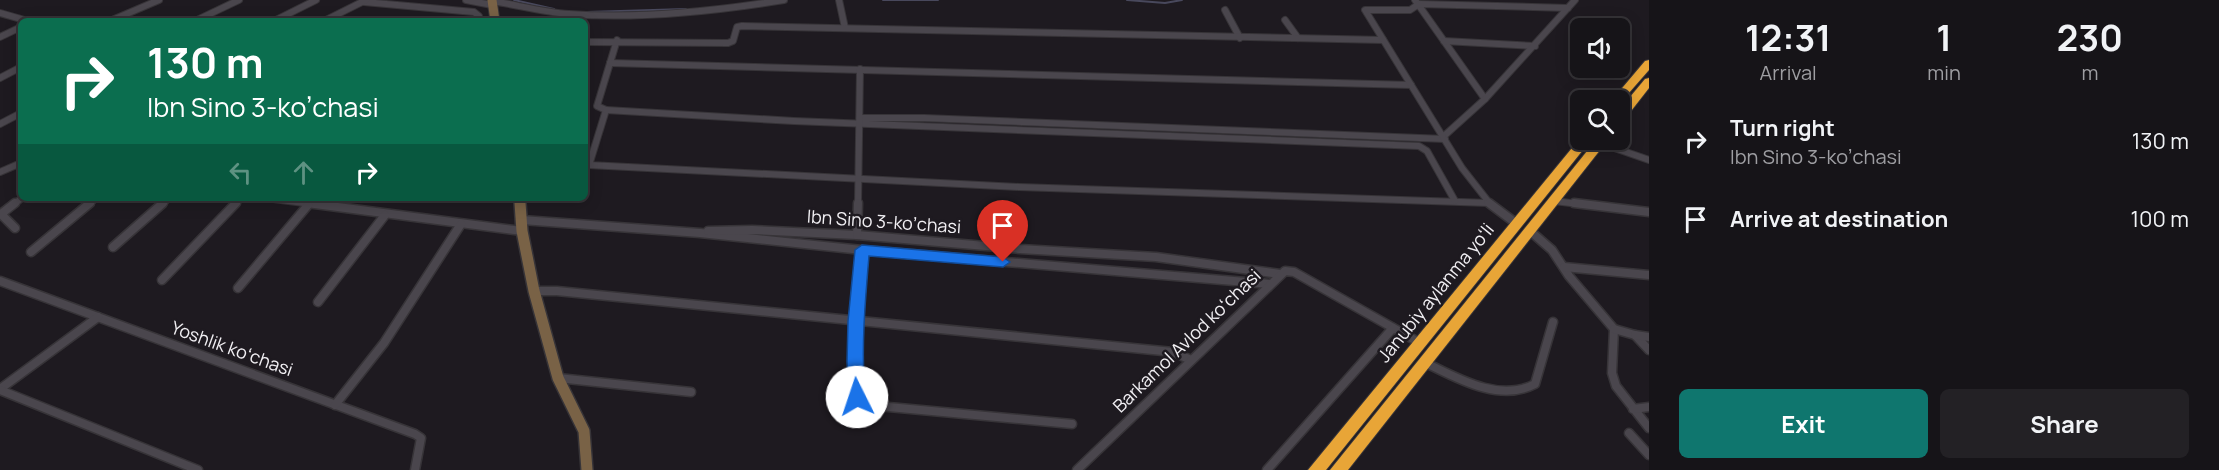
<!DOCTYPE html>
<html lang="en">
<head>
<meta charset="utf-8">
<style>
	body { margin:0; font-family:Manrope,sans-serif; background:#232125; color:#f1f3f6; height:100vh; display:flex; flex-direction:column; font-size:22px; white-space:nowrap }
	* { box-sizing:border-box; margin:0 }
	p { font-size:20px; color:#9e9ea2 }
	.icon { flex:none; width:33px; height:33px; fill:none; stroke:currentColor; stroke-width:2; stroke-linecap:round; stroke-linejoin:round }
	.map { position:relative; flex:1; overflow:hidden }
	.details { display:flex; flex-direction:column; background:#161418; width:570px }
	.details>* { flex:none }
	.guide { position:absolute; left:18px; top:18px; width:570px; height:183px; border-radius:9px; box-shadow:0 3px 15px #0003,0 0 0 2px #353337; background:#0b6e4f; color:#fff; overflow:hidden }
	.controls { position:absolute; left:1570px; top:18px; display:grid; gap:12px }
	.controls a { display:grid; place-items:center; width:60px; height:60px; border-radius:9px; background:#161418; box-shadow:0 3px 15px #0003,0 0 0 2px #353337; font-size:30px }
	.pin { position:absolute; display:grid; place-items:center; width:51px; height:51px; color:#fff; margin:-62px -26px; border-radius:50% 50% 50% 0; rotate:-45deg; box-shadow:0 0 6px #0007 }
	.pin .icon { rotate:45deg }
	.me { position:absolute; width:66px; margin:-33px; rotate:356deg; stroke-linejoin:round; filter:drop-shadow(0 0 4px #0008) }
	.turn { display:flex; align-items:center; gap:21px; height:126px; padding:0 30px; font-size:27px }
	.turn .icon { width:78px; height:78px; stroke-width:2.5 }
	.turn b { display:block; font-size:42px; line-height:51px }
	.lanes { display:flex; align-items:center; height:57px; padding:0 30px; background:#0003; justify-content:center; gap:30px; direction:ltr }
	.lanes .off { opacity:.35 }
	.eta { display:flex; justify-content:space-evenly; align-items:center; height:102px; text-align:center }
	.eta b { font-size:36px; font-weight:700; line-height:42px }
	.button { display:flex; gap:12px; margin-top:auto; padding:12px 30px }
	.button a { flex:1; height:69px; border-radius:9px; background:#0f766e; color:#fff; font-size:24px; font-weight:700; line-height:69px; text-align:center }
	.button a+a { background:#232125; color:#f1f3f6 }
	ul { padding:0; list-style:none }
	li { display:flex; align-items:center; gap:18px; height:78px; padding:0 30px }
	li div { flex:1 }
	li b { display:block; font-size:22px }
	li em { font-style:normal }
	main { display:flex; flex:1; min-height:0 }
	.map>svg:first-child { display:block }
</style>
</head>
<body>
<main>
<div class="map">
<svg width="1649" height="470" viewBox="0 0 1649 470">
	<rect width="100%" height="100%" fill="#1e1a20"/>
	<g fill="none" stroke-linecap="round" stroke-linejoin="round">
		<g stroke="#48485c" stroke-width="2">
			<path d="M514 0 554 9"/>
			<path d="M883 0H938"/>
			<path d="M1127 0 1165 3 1182 0"/>
			<path d="M587 12 686 9"/>
		</g>
		<g stroke="#373438" stroke-width="8">
			<g id="street-far1">
				<path d="M466 0 492 5"/>
				<path d="M839 0 845 28"/>
				<path d="M1415 0 1485 99"/>
				<path d="M492 1C517 5 543 12 569 14 638 19 716 11 784 0"/>
				<path d="M364 2 474 12 479 16V21"/>
				<path d="M1225 10 1240 38"/>
				<path d="M0 13 28 21"/>
				<path d="M1285 20 1298 38"/>
				<path d="M110 21 159 0"/>
				<path d="M195 21 239 0"/>
				<path d="M274 21 316 0"/>
				<path d="M324 21 366 0"/>
				<path d="M0 37 21 27"/>
				<path d="M617 40 597 106 606 110 589 165 1019 187 1489 203"/>
				<path d="M1444 41 1535 46"/>
				<path d="M585 42 728 43 733 41 737 27 742 26 1383 40"/>
				<path d="M610 63 1411 85"/>
				<path d="M0 78 21 67"/>
				<path d="M606 110 794 121 1419 146 1427 151 1455 201"/>
				<path d="M860 118H924L1445 139"/>
				<path d="M0 124 21 113"/>
				<path d="M1444 136 1485 99 1575 0"/>
				<path d="M1600 143 1649 160"/>
				<path d="M0 172 21 163"/>
				<path d="M266 198 319 205"/>
				<path d="M1554 201 1587 205"/>
				<path d="M13 205 22 198"/>
				<path d="M88 205 96 198"/>
				<path d="M161 205 169 198"/>
				<path d="M234 205 241 198"/>
				<path d="M858 205 860 69"/>
				<path d="M1491 205 1462 168 1365 10H1410L1419 4 1568 8"/>
			</g>
		</g>
		<g stroke="#373438" stroke-width="11">
			<g id="street">
				<path d="M307 203 522 231"/>
				<path d="M1489 203 1517 224"/>
				<path d="M1574 203 1649 212"/>
				<path d="M522 220 700 233 862 250 1270 284"/>
				<path d="M15 228 1 214 15 203"/>
				<path d="M1529 230 1552 250 1569 276 1614 329 1612 373 1616 386 1649 428"/>
				<path d="M708 231 752 230 857 235 1020 249 1156 257 1280 274"/>
				<path d="M857 235 858 203"/>
				<path d="M113 247 163 203"/>
				<path d="M862 250 854 362 857 397 867 405 1072 424"/>
				<path d="M31 252 90 203"/>
				<path d="M1564 267 1649 275"/>
				<path d="M162 280 236 203"/>
				<path d="M0 281 415 434 421 438 415 470"/>
				<path d="M238 288 308 205"/>
				<path d="M534 291H557L1173 352 1191 360"/>
				<path d="M318 302 385 215"/>
				<path d="M1614 329 1635 335 1649 350"/>
				<path d="M1635 335 1649 337"/>
				<path d="M1424 362C1457 378 1499 403 1535 384L1553 322"/>
				<path d="M558 378 691 392"/>
				<path d="M0 389 98 317"/>
				<path d="M0 390 198 470"/>
				<path d="M335 405 384 343 461 224"/>
				<path d="M1633 409 1649 407"/>
				<path d="M1629 433 1649 455"/>
				<path d="M1077 470 1285 271 1294 272 1420 343"/>
				<path d="M1267 470 1393 328"/>
			</g>
		</g>
		<g stroke="#373438" stroke-width="11">
			<g id="secondary-far1">
				<path d="M492 0 495 21"/>
				<path d="M520 198V205"/>
			</g>
		</g>
		<g stroke="#373438" stroke-width="14">
			<path id="secondary" d="M520 203 522 231 534 291 558 378 584 431 587 470"/>
		</g>
		<g stroke="#373438" stroke-width="2">
			<g id="highway">
				<path d="M1649 60V70L1621 102 1620 100H1612L1645 61Z"/>
				<path d="M1649 78V88L1624 120 1620 121V109L1645 79Z"/>
				<path d="M1581 137V140H1591L1326 470H1308Z"/>
				<path d="M1596 140H1608L1348 470H1330Z"/>
			</g>
		</g>
		<use href="#street-far1" stroke="#4a464d" stroke-width="6"/>
		<use href="#street" stroke="#4a464d" stroke-width="8"/>
		<use href="#secondary-far1" stroke="#796246" stroke-width="9"/>
		<use href="#secondary" stroke="#796246" stroke-width="11"/>
		<use href="#highway" fill="#e8a537" fill-rule="evenodd"/>
	</g>
	<path fill="#1a73e8" stroke="#114b97" stroke-width="1.5" d="M862 245 1003 257 1010 262 1003 267 869 256C865 303 861 349 865 397L863 401 857 403 851 401 849 397 847 362 848 321 855 250Z"/>
	<g text-anchor="middle" stroke-width="5" stroke-linejoin="round" paint-order="stroke">
		<g font-size="18" fill="#f1eff3" stroke="#1e1a20">
			<text transform="translate(884 222) rotate(4)" y="6">Ibn Sino 3-koʼchasi</text>
			<text transform="translate(1436 293) rotate(-51)" y="6">Janubiy aylanma yoʻli</text>
			<text transform="translate(1187 341) rotate(-44)" y="6">Barkamol Avlod koʻchasi</text>
			<text transform="translate(232 349) rotate(20)" y="6">Yoshlik koʻchasi</text>
		</g>
	</g>
</svg>
<div class="controls">
<a><svg class="icon" aria-label="sound" viewBox="0 0 24 24"><path d="M4 9h4l5-4v14l-5-4H4zM17 9q2 3 0 6"/></svg></a>
<a><svg class="icon" aria-label="search" viewBox="0 0 24 24"><circle cx="10" cy="10" r="6"/><path d="M15 15l6 6"/></svg></a>
</div>
<div class="pin" style="left:1003px;top:262px;background:#d93025"><svg class="icon" aria-label="arrive" viewBox="0 0 24 24"><path d="M6 21V4h12l-3 4 3 4H6"/></svg></div>
<svg class="me" style="left:857px;top:397px" viewBox="-20 -20 40 40"><circle r="19" fill="#fff"/><path d="M0-13L10 11 0 6-10 11z" fill="#1a73e8"/></svg>
<div class="guide">
<div class="turn"><svg class="icon" aria-label="right" viewBox="0 0 24 24"><path d="M7 20v-9h11M14 6l5 5-5 5"/></svg><div><b>130 m</b>Ibn Sino 3-koʼchasi</div></div>
<div class="lanes"><svg class="icon off" aria-label="left" viewBox="0 0 24 24"><path d="M17 20v-9H6M10 6l-5 5 5 5"/></svg><svg class="icon off" aria-label="ahead" viewBox="0 0 24 24"><path d="M12 20V5M6 11l6-6 6 6"/></svg><svg class="icon" aria-label="right" viewBox="0 0 24 24"><path d="M7 20v-9h11M14 6l5 5-5 5"/></svg></div>
</div>
</div>
<section class="details">
<div class="eta">
<div><b>12:31</b><p>Arrival</p></div>
<div><b>1</b><p>min</p></div>
<div><b>230</b><p>m</p></div>
</div>
<ul>
<li><svg class="icon" aria-label="right" viewBox="0 0 24 24"><path d="M7 20v-9h11M14 6l5 5-5 5"/></svg><div><b>Turn right</b><p>Ibn Sino 3-koʼchasi</p></div><em>130 m</em></li>
<li><svg class="icon" aria-label="arrive" viewBox="0 0 24 24"><path d="M6 21V4h12l-3 4 3 4H6"/></svg><div><b>Arrive at destination</b></div><em>100 m</em></li>
</ul>
<div class="button"><a>Exit</a><a>Share</a></div>
</section>
</main>
</body>
</html>
